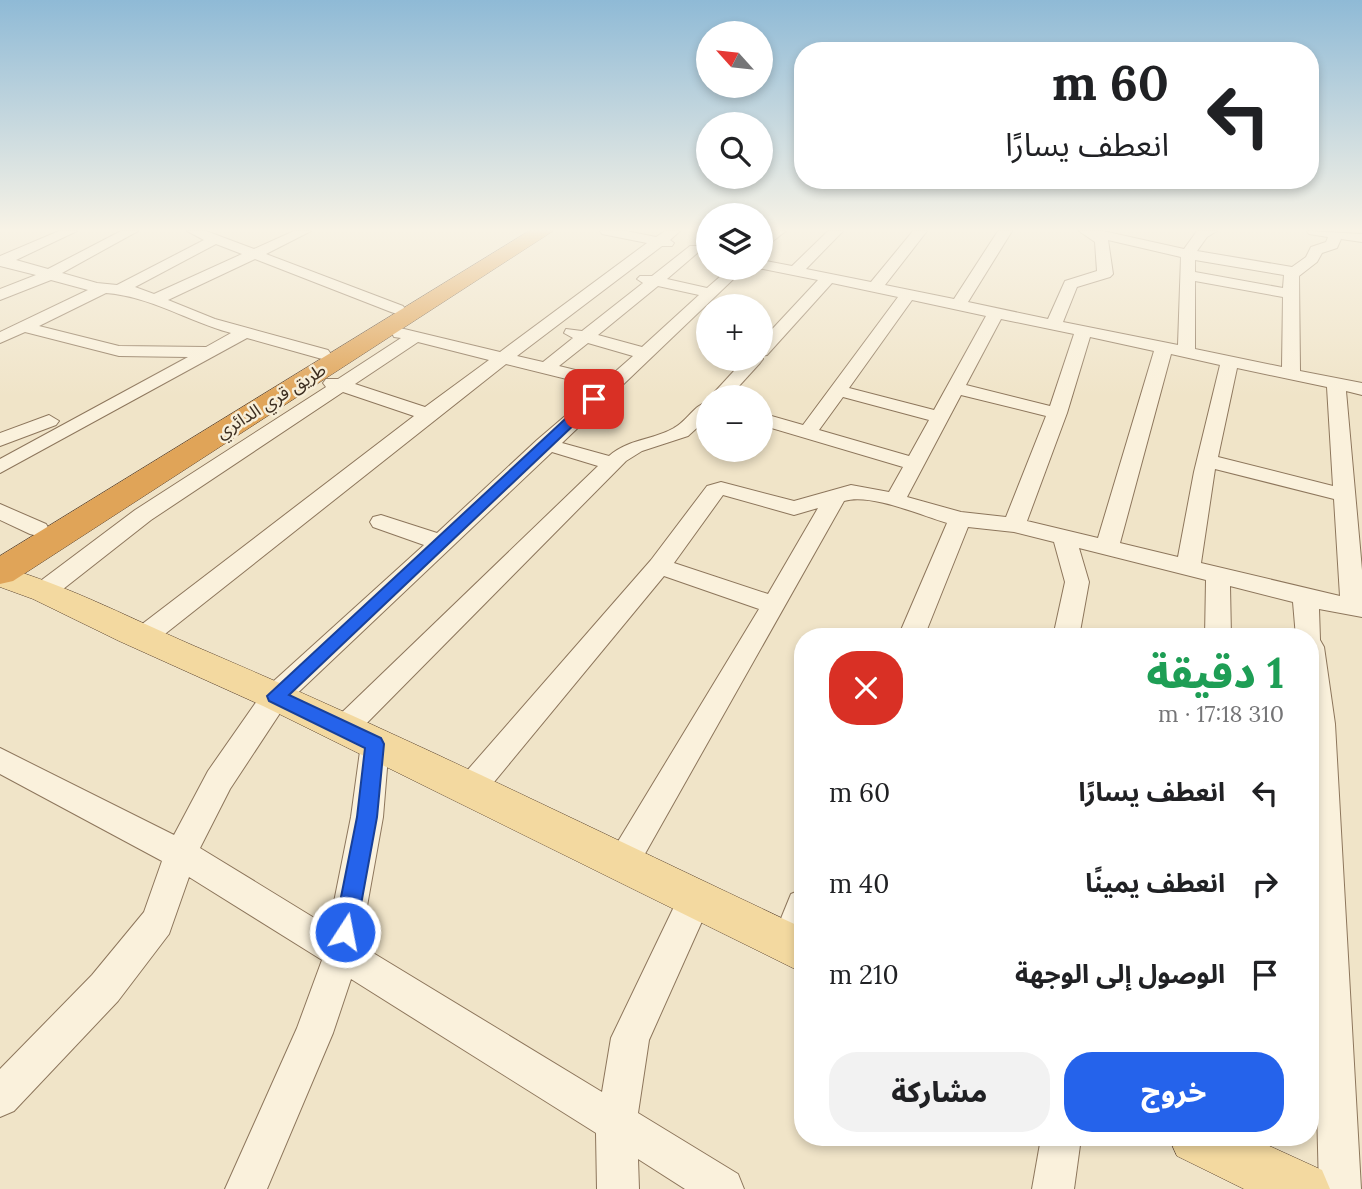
<!DOCTYPE html>
<html lang="ar">
<head>
<meta charset="utf-8">
<style>
	body { margin:0; font-family:Lora,"Noto Sans Arabic",serif; background:#f2f2f2; color:#202124; direction:rtl; height:100vh; display:flex; flex-direction:column; font-size:26px; white-space:nowrap }
	* { box-sizing:border-box; margin:0 }
	p { font-size:23px; color:#757577 }
	.icon { flex:none; width:38px; height:38px; fill:none; stroke:currentColor; stroke-width:2; stroke-linecap:round; stroke-linejoin:round }
	.map { position:relative; flex:1; overflow:hidden; direction:ltr }
	.panel { position:absolute; left:794px; top:628px; width:525px; height:518px; display:flex; flex-direction:column; background:#fff; border-radius:28px; box-shadow:0 4px 10px #0003; direction:rtl }
	.panel>* { flex:none }
	.top-card { position:absolute; left:794px; top:42px; width:525px; height:147px; border-radius:28px; box-shadow:0 4px 10px #0003; direction:rtl; background:#fff; color:#202124; overflow:hidden }
	.needle { width:46px; rotate:297deg }
	.buttons { position:absolute; left:696px; top:21px; display:grid; gap:14px }
	.buttons a { display:grid; place-items:center; width:77px; height:77px; border-radius:50%; background:#fff; box-shadow:0 4px 10px #0003; font-size:35px }
	.pin { position:absolute; display:grid; place-items:center; width:60px; height:60px; color:#fff; margin:-30px; border-radius:14px; box-shadow:0 4px 10px #0006 }
	.me { position:absolute; width:77px; margin:-38px; rotate:11deg; stroke-linejoin:round; filter:drop-shadow(0 0 5px #0008) }
	.turn { display:flex; align-items:center; gap:24px; height:147px; padding:0 35px; font-size:32px }
	.turn .icon { width:91px; height:91px; stroke-width:2.5 }
	.turn b { display:block; font-size:49px; line-height:60px }
	.round { display:grid; place-items:center; flex:none; width:74px; height:74px; border-radius:28px; background:#f2f2f2 }
	.overview { display:flex; align-items:center; justify-content:space-between; height:119px; padding:0 35px }
	h1 { font-size:42px; font-weight:800; line-height:52px; color:#1e9e55 }
	.primary-button { display:flex; gap:14px; margin-top:auto; padding:14px 35px }
	.primary-button a { flex:1; height:80px; border-radius:28px; background:#2563eb; color:#fff; font-size:28px; font-weight:800; line-height:80px; text-align:center }
	.primary-button a+a { background:#f2f2f2; color:#202124 }
	ul { padding:0; list-style:none }
	li { display:flex; align-items:center; gap:21px; height:91px; padding:0 35px }
	li div { flex:1 }
	li b { display:block; font-size:26px }
	li em { font-style:normal }
	.map>svg:first-child { display:block }
</style>
</head>
<body>
<div class="map">
<svg width="1362" height="1189" viewBox="0 0 1362 1189">
	<rect width="100%" height="100%" fill="#f0e4c8"/>
	<g fill="none" stroke-linecap="round" stroke-linejoin="round">
		<g stroke="#8d765c" stroke-width="2">
			<g id="minor">
				<path d="M59 231H77L16 260 48 269 121 231H138L62 273 97 283 117 285 204 240 187 231H206L254 249 294 231H311L266 254 403 306 405 309 397 314 391 312 255 259 168 300 215 319 328 350 331 354 328 358 322 359 247 338 0 473V459L188 357 119 356 25 332 0 343V332L88 290 51 280 0 300V289L36 275 0 266V256ZM216 244 242 254 154 294 135 287ZM106 293C149 296 190 322 231 333L206 347 119 346 39 326Z"/>
				<path d="M600 231H626L656 237 665 231H680L670 240 674 243 672 246H662L517 356 543 362 573 338 564 333 566 329 582 331 643 283 637 279 640 276H652L690 246H700L702 249 667 279 707 288 730 268H745L562 443 609 456C628 439 653 440 674 428 687 421 694 405 709 401V417L688 436 642 451 626 461 353 737 343 741 333 737 329 729 333 721 598 466 552 452 286 704 230 789 200 848 329 927 351 817 361 744 365 736 375 732 385 736 389 744 383 817 360 945 602 1092 611 1038 683 888 695 883 707 888 712 899 649 1040 638 1113 738 1174 744 1189H685L638 1159 639 1189H597L596 1133 351 979 333 1033 267 1189H225L297 1028 322 960 189 877 169 934 118 1001 14 1111 0 1117V1069L92 975 144 912 162 861 0 774V748L174 835 208 771 266 688 424 545 373 527 370 522 373 517 381 515 437 533 537 440 599 387 506 364 151 645 142 647 133 645 129 638 133 631 414 416 343 392 151 520 53 597 44 599 35 597 32 591 35 585 135 510 326 387 323 383 326 379H338L401 338 394 337 392 333 394 329 400 328 500 352 647 243 602 234ZM658 286 699 295 642 347 598 335ZM418 342 489 360 425 407 355 384ZM588 343 633 356 608 378 559 366Z"/>
				<path d="M771 231H786L761 250V239Z"/>
				<path d="M828 231H843L806 269 871 282 913 231H927L885 285 954 299 998 231H1012L968 302 1048 319 1065 281 1097 271 1095 242 1079 231H1103L1184 249 1197 231H1217L1207 237 1197 251 1292 267 1306 257 1311 247 1326 242 1328 237 1309 234 1307 231 1362 234V242L1341 239 1337 248 1322 253 1317 262 1299 276 1300 371 1362 383V395L1346 391 1362 570V617L1319 609 1320 640 1324 647 1335 724 1361 1189H1319L1311 861V637H1296L1293 602 1230 586 1231 637H1205L1206 580 1079 548 1089 582 1079 637H1053L1065 582 1054 542 1014 532 968 527 924 637H898L947 523C920 515 871 493 844 501L633 875 622 879 611 875 606 864 611 853 759 609 664 576 480 799 469 803 458 799 454 790 458 781 651 560 707 486 721 482 794 501 851 485 889 492 903 467 761 425V413L803 425 898 297 832 283 767 355 761 356V341L818 280 758 268H761V260L792 266ZM1108 240 1181 257 1178 345 1063 322 1077 287 1110 277 1113 274ZM1195 260 1284 275 1283 288 1195 272ZM1195 281 1283 297 1282 367 1195 349ZM912 300 986 316 934 410 849 388ZM1001 319 1074 334 1050 406 966 385ZM1090 337 1154 351 1098 538 1027 521 1067 413ZM1171 354 1220 365 1194 472 1178 557 1120 543ZM1237 368 1327 387 1333 486 1218 457ZM961 395 1046 416 1006 517 961 512 907 497ZM843 397 929 420 909 456 819 430ZM1215 469 1334 499 1340 596 1201 563ZM723 495 794 515 818 508 768 594 674 563Z"/>
				<path d="M761 357 763 359 760 363 729 397H710L745 359Z"/>
				<path d="M49 415 59 421 56 425 0 446V433Z"/>
				<path d="M0 504 46 524 49 529 46 534 38 536 30 534 0 520Z"/>
				<path d="M803 889V948L800 955 788 960 776 955 771 943 791 894Z"/>
				<path d="M1041 1138H1081L1074 1189H1032Z"/>
			</g>
		</g>
		<g stroke="#5b4430" stroke-width="1">
			<g id="major">
				<path d="M0 566C71 586 137 622 206 651 408 737 605 835 803 928V973L263 706 119 641 33 599 0 587Z"/>
				<path d="M1169 1138H1252L1322 1170 1330 1189H1244L1177 1156Z"/>
			</g>
		</g>
		<g stroke="#5b4430" stroke-width="1">
			<path id="highway" d="M529 231H553L13 581 0 584V556Z"/>
		</g>
		<use href="#minor" fill="#faf1dc" fill-rule="evenodd"/>
		<use href="#major" fill="#f3d9a0" fill-rule="evenodd"/>
		<use href="#highway" fill="#e0a458" fill-rule="evenodd"/>
	</g>
	<linearGradient id="sky" x2="0" y2="1"><stop stop-color="#8fbad6"/><stop offset="0.58" stop-color="#f8f3e6"/><stop offset="1" stop-color="#f8f3e6" stop-opacity="0"/></linearGradient>
	<rect width="1362" height="397" fill="url(#sky)"/>
	<path fill="#2563eb" stroke="#184099" stroke-width="2" d="M594 395 599 396V401L289 695 381 738 384 744 377 817 356 932 353 940 345 943 337 940 334 932 357 817 365 748 269 701 267 696 590 396Z"/>
	<g text-anchor="middle" stroke-width="5" stroke-linejoin="round" paint-order="stroke">
		<g font-size="18" fill="#3d2e20" stroke="#f7eed8">
			<text transform="translate(271 401) rotate(-32)" y="6">طريق قري الدائري</text>
		</g>
	</g>
</svg>
<div class="buttons">
<a><svg class="needle" viewBox="-14 -14 28 28"><path d="M0-13l5 13h-10z" fill="#e53935"/><path d="M0 13l5-13h-10z" fill="#757577"/></svg></a>
<a><svg class="icon" aria-label="search" viewBox="0 0 24 24"><circle cx="10" cy="10" r="6"/><path d="M15 15l6 6"/></svg></a>
<a><svg class="icon" aria-label="layers" viewBox="0 0 24 24"><path d="M12 4l9 5-9 5-9-5zM3 14l9 5 9-5"/></svg></a>
<a>+</a>
<a>−</a>
</div>
<div class="pin" style="left:594px;top:399px;background:#d93025"><svg class="icon" aria-label="arrive" viewBox="0 0 24 24"><path d="M6 21V4h12l-3 4 3 4H6"/></svg></div>
<svg class="me" style="left:345px;top:932px" viewBox="-20 -20 40 40"><circle r="17" fill="#2563eb" stroke="#fff" stroke-width="3"/><path d="M0-11L8 9 0 5-8 9z" fill="#fff"/></svg>
<div class="top-card">
<div class="turn"><svg class="icon" aria-label="left" viewBox="0 0 24 24"><path d="M17 20v-9H6M10 6l-5 5 5 5"/></svg><div><b>60 m</b>انعطف يسارًا</div></div>
</div>
<section class="panel">
<div class="overview"><div><h1>1 دقيقة</h1><p>310 m · 17:18</p></div><a class="round" style="background:#d93025;color:#fff"><svg class="icon" aria-label="close" viewBox="0 0 24 24"><path d="M6 6l12 12M18 6L6 18"/></svg></a></div>
<ul>
<li><svg class="icon" aria-label="left" viewBox="0 0 24 24"><path d="M17 20v-9H6M10 6l-5 5 5 5"/></svg><div><b>انعطف يسارًا</b></div><em>60 m</em></li>
<li><svg class="icon" aria-label="right" viewBox="0 0 24 24"><path d="M7 20v-9h11M14 6l5 5-5 5"/></svg><div><b>انعطف يمينًا</b></div><em>40 m</em></li>
<li><svg class="icon" aria-label="arrive" viewBox="0 0 24 24"><path d="M6 21V4h12l-3 4 3 4H6"/></svg><div><b>الوصول إلى الوجهة</b></div><em>210 m</em></li>
</ul>
<div class="primary-button"><a>خروج</a><a>مشاركة</a></div>
</section>
</div>
</body>
</html>
